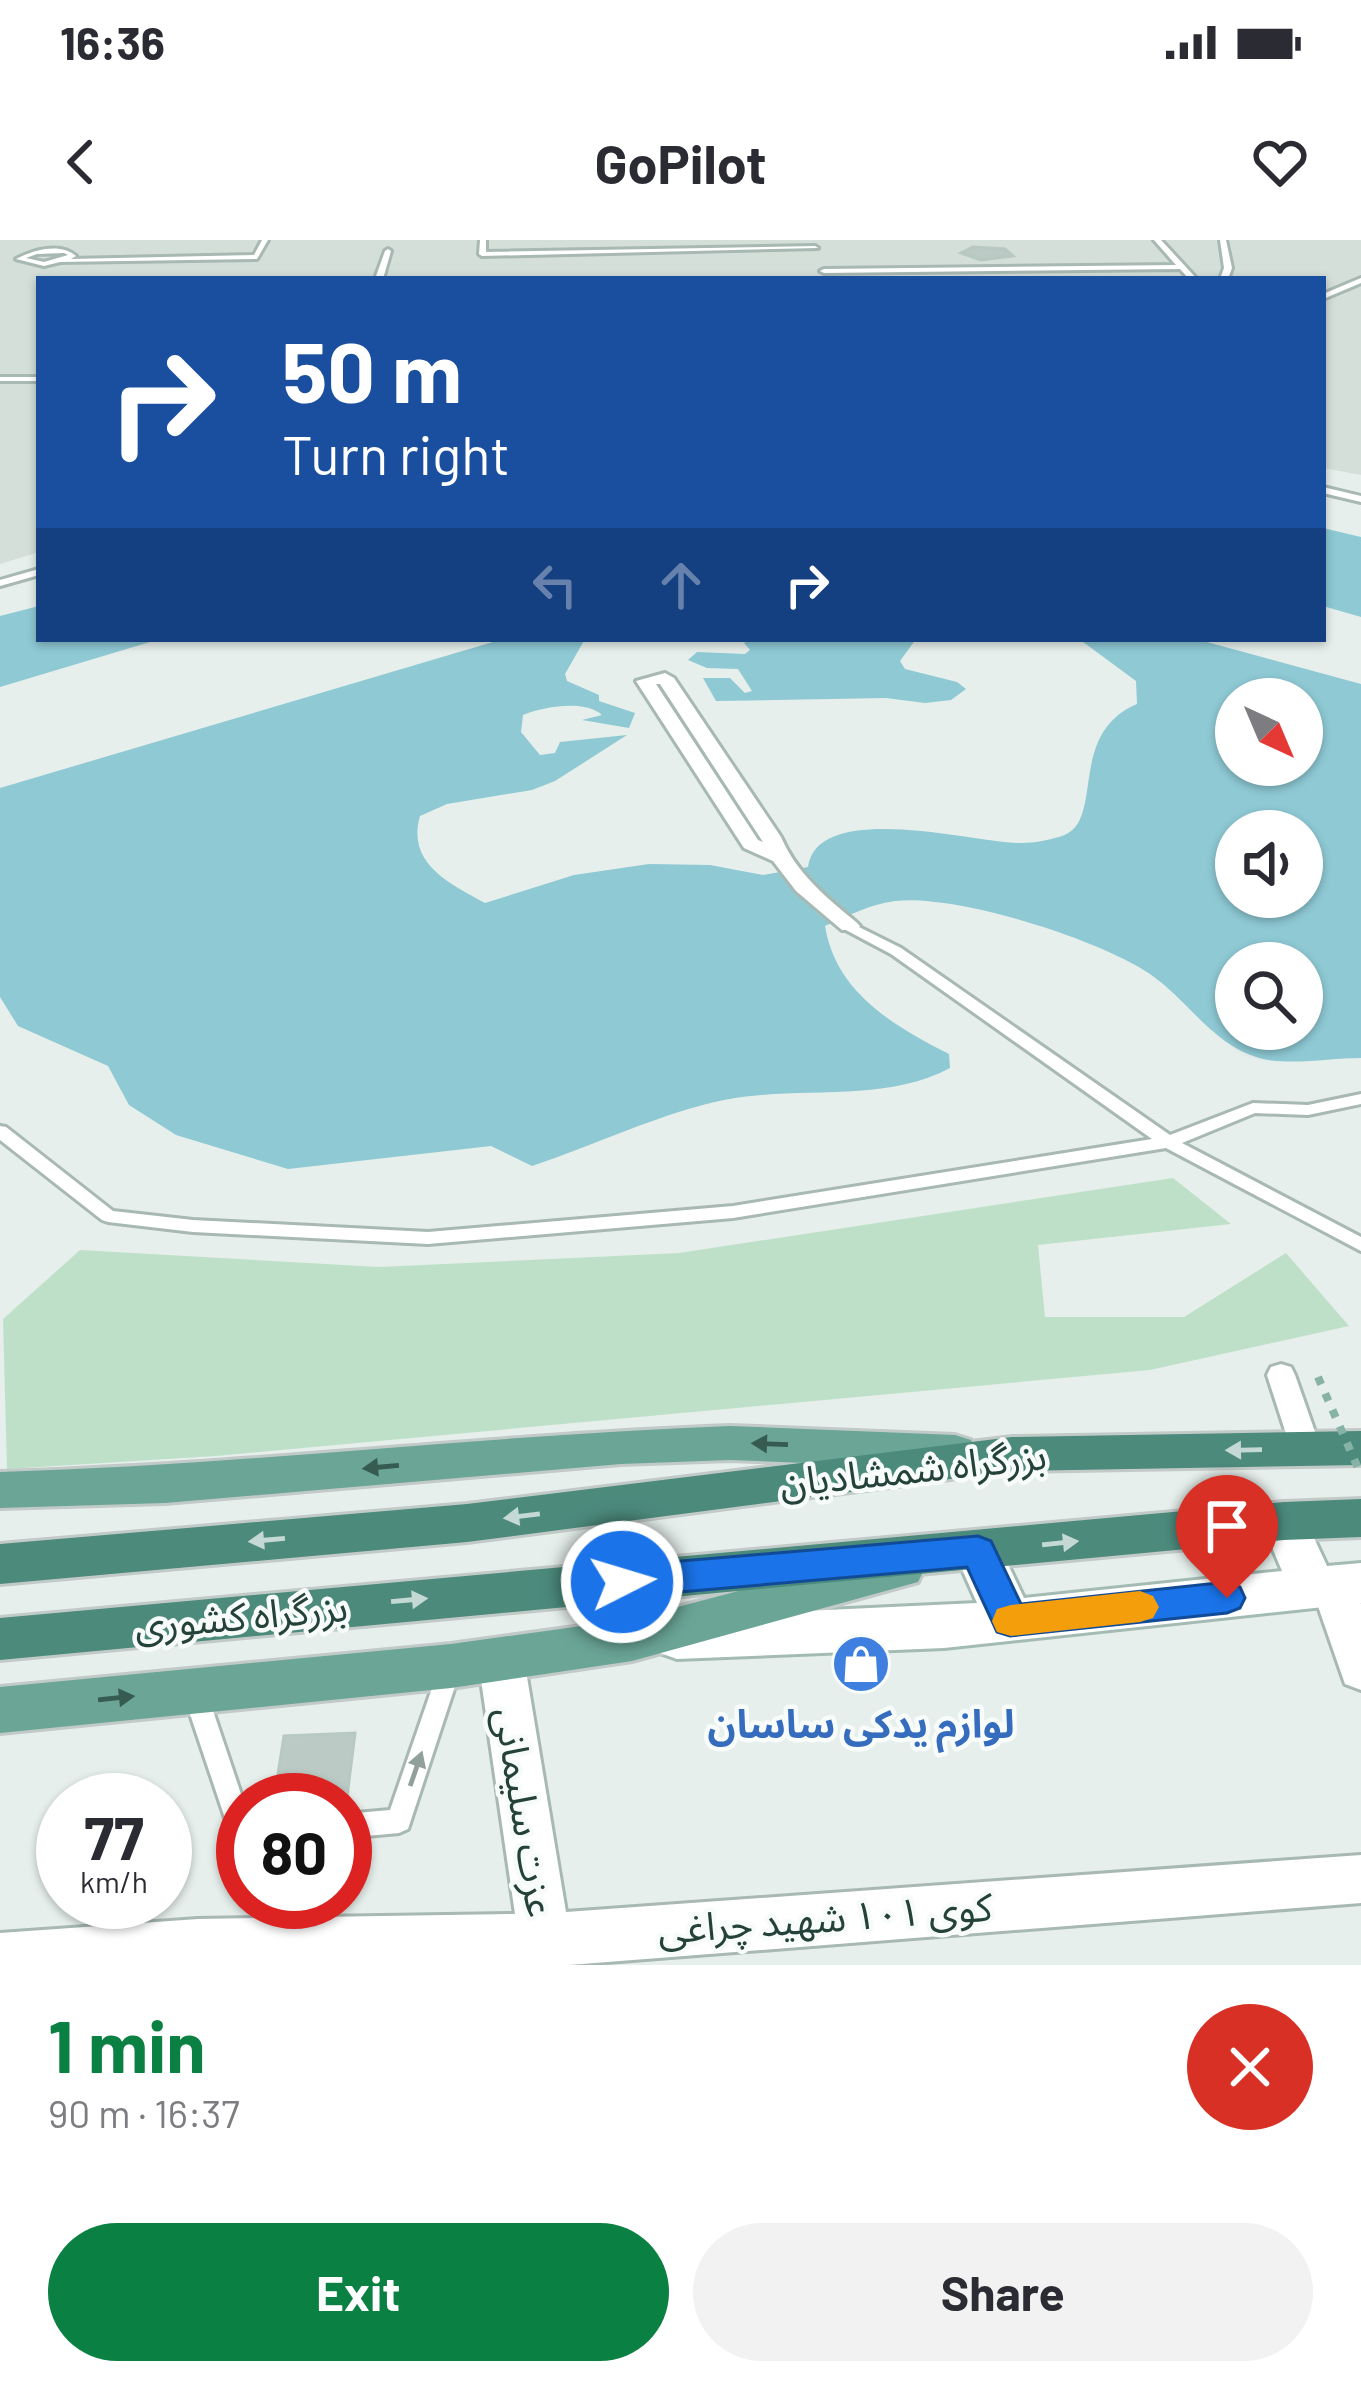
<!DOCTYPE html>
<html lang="en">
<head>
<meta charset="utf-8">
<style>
	body { margin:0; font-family:Barlow,"Noto Sans Arabic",sans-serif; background:#f2f2f3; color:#2b2b33; height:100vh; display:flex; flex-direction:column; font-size:45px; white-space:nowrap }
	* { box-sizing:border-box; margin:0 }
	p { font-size:39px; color:#7c7c81 }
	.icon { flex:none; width:66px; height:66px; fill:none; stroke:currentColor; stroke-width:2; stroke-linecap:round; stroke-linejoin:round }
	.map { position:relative; height:1725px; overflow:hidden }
	.panel { display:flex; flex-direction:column; background:#fff; flex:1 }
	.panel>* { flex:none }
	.top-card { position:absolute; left:36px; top:36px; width:1290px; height:366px; border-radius:0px; box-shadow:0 3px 9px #0004; background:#1a4fa0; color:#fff; overflow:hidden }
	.needle { width:78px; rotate:136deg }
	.controls { position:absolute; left:1215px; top:438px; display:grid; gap:24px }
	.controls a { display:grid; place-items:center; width:108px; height:108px; border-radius:50%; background:#fff; box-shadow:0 3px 9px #0004; font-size:60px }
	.speed { position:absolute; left:36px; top:1533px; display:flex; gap:24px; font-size:60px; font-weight:700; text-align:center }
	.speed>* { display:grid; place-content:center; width:156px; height:156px; border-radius:50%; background:#fff; box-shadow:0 3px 9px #0004; line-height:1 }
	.speed small { font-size:30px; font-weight:400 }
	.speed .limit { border:18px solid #d22; background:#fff; color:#111 }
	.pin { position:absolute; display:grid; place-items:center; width:102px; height:102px; color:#fff; margin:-123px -51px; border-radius:50% 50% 50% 0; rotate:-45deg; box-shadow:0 0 12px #0007 }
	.pin .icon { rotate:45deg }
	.me { position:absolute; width:132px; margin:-66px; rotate:85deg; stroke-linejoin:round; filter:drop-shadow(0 0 9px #0008) }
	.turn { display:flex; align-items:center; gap:42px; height:252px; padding:0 48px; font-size:54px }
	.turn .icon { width:156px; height:156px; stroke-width:2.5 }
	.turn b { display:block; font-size:84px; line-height:102px }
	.lanes { display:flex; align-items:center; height:114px; padding:0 48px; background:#0003; justify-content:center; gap:60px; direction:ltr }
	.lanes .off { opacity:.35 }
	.round { display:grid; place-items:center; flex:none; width:126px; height:126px; border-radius:63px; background:#f2f2f3 }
	.summary { display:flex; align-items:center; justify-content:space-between; height:204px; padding:0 48px }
	h1 { font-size:72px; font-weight:700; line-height:90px; color:#0b8043 }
	.cta { display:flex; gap:24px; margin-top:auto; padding:24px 48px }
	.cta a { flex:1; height:138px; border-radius:72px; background:#0b8043; color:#fff; font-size:48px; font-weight:700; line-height:138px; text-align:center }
	.cta a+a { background:#f2f2f3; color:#2b2b33 }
	.status { display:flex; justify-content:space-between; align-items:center; height:84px; padding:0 60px; background:#fff; direction:ltr }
	.status svg { height:33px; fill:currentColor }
	header { display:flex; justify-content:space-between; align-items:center; height:156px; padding:0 48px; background:#fff; font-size:54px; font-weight:700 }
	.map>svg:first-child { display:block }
</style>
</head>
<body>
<div class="status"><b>16:36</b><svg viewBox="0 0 49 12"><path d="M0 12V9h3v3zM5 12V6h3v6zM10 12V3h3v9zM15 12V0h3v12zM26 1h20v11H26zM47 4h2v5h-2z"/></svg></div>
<header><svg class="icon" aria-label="back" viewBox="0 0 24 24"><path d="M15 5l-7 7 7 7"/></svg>GoPilot<svg class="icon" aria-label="heart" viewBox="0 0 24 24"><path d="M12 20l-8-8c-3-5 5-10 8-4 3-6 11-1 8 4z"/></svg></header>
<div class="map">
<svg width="1361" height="1725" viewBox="0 0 1361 1725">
	<rect width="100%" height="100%" fill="#e6efeb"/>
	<path fill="#d4dfda" d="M0 0H1361V235L1323 228V39H39V312L0 324Z"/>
	<path fill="#bfe0c8" d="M1173 938 1231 984 1038 1005 1045 1077H1184L1286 1013 1349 1086 1150 1130 216 1216 7 1229 3 1079 80 1010 379 1027 679 1013Z"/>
	<g fill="#8ec9d4" fill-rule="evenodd">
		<path d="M1323 288 1361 297V377L1323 366Z"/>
		<path d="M39 366V399H160L0 447V376Z"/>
		<path d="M503 399H585L565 434 567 441 599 455V461L635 473 629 488 582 480 602 475C585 460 546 466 523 475L521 492 540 515 555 513 560 502 627 495 555 541 532 550 447 564 420 576C406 624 451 644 485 663L574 635 649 624 710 625 763 635 808 627C818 558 979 604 1022 603 1034 603 1048 600 1059 597 1108 585 1064 495 1137 464L1136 441 1079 399H1196L1361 444V818C1330 818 1289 826 1259 818 1213 805 1189 761 1150 734 1098 699 957 654 895 661 871 664 847 676 825 686 836 753 894 786 949 814L950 828C883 864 797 845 724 860 664 872 592 906 532 926L491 906 288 929 176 895 129 865 108 826 18 786 0 757V548ZM1236 459H1302V525H1236ZM1236 591H1302V657H1236ZM1236 723H1302V789H1236Z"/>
		<path d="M751 399H916L900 421 905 429 957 442 966 449 951 460 925 463 886 458 716 461 703 438H730L745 453 752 451 738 429 707 428 688 420 697 412 745 414 750 410 744 403Z"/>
	</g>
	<g fill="#bbcac4" stroke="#b8c9c2" stroke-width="3">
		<path d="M973 7 1005 9 1013 16 981 20 961 13Z"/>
		<path d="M355 1493 345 1573V1560H274L284 1496Z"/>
	</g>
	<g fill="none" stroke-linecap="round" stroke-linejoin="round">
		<g stroke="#a8b8b2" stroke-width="6">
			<g id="service">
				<path d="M262 0H268L257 19 60 22 44 26 16 19C33 10 60 2 76 16L71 19 254 15ZM64 13 68 15 44 22 26 18 37 14Z"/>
				<path d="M480 0H486V12L815 6 818 8 482 16 479 14Z"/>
				<path d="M1154 0H1161L1197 39H1189L1180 29 824 33 820 31 824 29 1176 25Z"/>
				<path d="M1220 0H1226L1232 28 1228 39H1220L1224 28Z"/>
				<path d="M388 9 391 11 383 39H375L385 11Z"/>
				<path d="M1361 38V43L1323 59V54Z"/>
				<rect x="0" y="137" width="39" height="4"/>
				<path d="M1323 247 1361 256V262L1323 253Z"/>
				<path d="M39 329V335L0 346V340Z"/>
				<path d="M849 682 901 708 1170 895 1253 863 1308 865 1361 854V864L1308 875 1255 873 1182 903 1361 997V1011L1166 908 733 978 428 1004 193 992 108 982 102 980 0 900V886L6 887 113 971 193 980 428 992 733 966 1152 899 891 714 844 689 842 686 844 683Z"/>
				<path d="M450 1418 458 1421 461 1428 408 1589 399 1593 345 1598V1574L390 1570 439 1428 442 1421Z"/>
				<path d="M196 1446 204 1449 208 1456 243 1560V1608L234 1604 231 1596 184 1456 188 1449Z"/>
			</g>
		</g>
		<g stroke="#a8b8b2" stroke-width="6">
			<g id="pedestrian">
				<path d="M665 433 674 438 781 597C797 634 826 657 856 682L860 686 856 690H842L796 651 773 621 744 608 636 441ZM656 444H660L763 602 758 600Z"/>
				<path d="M1281 1124 1291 1127 1295 1135 1321 1209 1316 1217 1306 1221 1296 1217 1291 1209 1267 1135 1271 1127Z"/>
			</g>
		</g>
		<g stroke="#a8b8b2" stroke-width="6">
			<g id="minor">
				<path d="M1333 1328 1349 1333 1361 1364V1450L1345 1444 1311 1346 1317 1333Z"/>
				<path d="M501 1399 517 1405 524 1419 566 1672 1361 1615V1663L569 1725H0V1693L198 1679 515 1674 478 1419 485 1405Z"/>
			</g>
		</g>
		<g stroke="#a4bbb3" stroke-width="6">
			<path id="secondary" d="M1284 1262 1300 1268 1327 1326 1361 1323V1363L944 1408 677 1419 660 1413 652 1398 660 1383 677 1377 977 1363 954 1311 961 1297 978 1292 995 1297 1024 1358 1282 1331 1261 1281 1268 1268Z"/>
		</g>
		<g stroke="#c2cac8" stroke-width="6">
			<g id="primary">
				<path d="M730 1186 955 1195 971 1200 977 1212 971 1224 955 1229 730 1220 621 1224 165 1263 0 1268V1232C244 1225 486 1195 730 1186Z"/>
				<path d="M901 1308 918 1314 925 1328 918 1342 632 1421 451 1448 0 1493V1447L451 1404 632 1379Z"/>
			</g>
		</g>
		<g stroke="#c2cac8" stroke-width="6">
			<g id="trunk">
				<path d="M1361 1191V1225L1012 1231 467 1302 0 1344V1304L467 1264 1012 1197Z"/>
				<path d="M1361 1259V1297L1284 1300 0 1420V1378L1284 1262Z"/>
			</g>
		</g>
		<use href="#service" fill="#fff" fill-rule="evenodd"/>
		<use href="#pedestrian" fill="#fff" fill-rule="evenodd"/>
		<use href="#minor" fill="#fff" fill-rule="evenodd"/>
		<use href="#secondary" fill="#fff" fill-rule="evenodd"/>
		<use href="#primary" fill="#6aa596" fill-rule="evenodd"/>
		<use href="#trunk" fill="#4c8a7c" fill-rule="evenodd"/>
		<path stroke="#86b3a5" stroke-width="8" stroke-dasharray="8 10" stroke-linecap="butt" d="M1318 1137 1361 1235"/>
	</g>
	<defs><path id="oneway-solid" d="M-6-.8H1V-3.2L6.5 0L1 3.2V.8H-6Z" transform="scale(3)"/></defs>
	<g fill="#365b51">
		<use href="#oneway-solid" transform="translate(770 1204) rotate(-178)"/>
		<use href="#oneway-solid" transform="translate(381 1227) rotate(175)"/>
		<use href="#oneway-solid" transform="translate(116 1458) rotate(-6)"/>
	</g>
	<g fill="#c4d9d4">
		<use href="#oneway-solid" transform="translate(1244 1210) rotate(179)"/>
		<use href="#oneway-solid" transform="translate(522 1276) rotate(173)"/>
		<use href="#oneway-solid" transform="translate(267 1300) rotate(175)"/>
		<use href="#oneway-solid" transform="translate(1060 1303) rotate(-6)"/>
		<use href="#oneway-solid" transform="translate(409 1360) rotate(-5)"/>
	</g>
	<use fill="#92a09c" href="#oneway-solid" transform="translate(416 1529) rotate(-71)"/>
	<path fill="#1a73e8" stroke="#114b97" stroke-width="3" d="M978 1296 991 1301 1021 1364 1227 1342 1240 1347 1245 1358 1240 1368 1227 1373 1010 1396 997 1392 967 1327 622 1357 609 1352 604 1342 609 1331 622 1326Z"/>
	<path fill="#f59e0b" d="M1140 1351 1153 1356 1159 1367 1153 1378 1140 1382 1011 1396 997 1392 992 1381 997 1369 1011 1365Z"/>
	<defs>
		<g id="shop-disc" transform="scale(3)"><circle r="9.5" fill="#3f7fe0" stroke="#f7fbf9"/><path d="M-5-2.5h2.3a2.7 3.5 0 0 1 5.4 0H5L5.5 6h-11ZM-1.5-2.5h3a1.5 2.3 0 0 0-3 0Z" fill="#fff"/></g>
	</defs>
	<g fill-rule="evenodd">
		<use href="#shop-disc" x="861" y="1424"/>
	</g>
	<g text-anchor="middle" stroke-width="9" stroke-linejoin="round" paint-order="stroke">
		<g font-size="39" fill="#24423a" stroke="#f7fbf9">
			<text transform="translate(913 1229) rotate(-6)" y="14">بزرگراه شمشادیان</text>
			<text transform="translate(241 1376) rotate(-5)" y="14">بزرگراه کشوری</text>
			<text transform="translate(525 1572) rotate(81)" y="14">عزت سلیمانی</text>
			<text transform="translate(825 1678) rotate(-4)" y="14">کوی ۱۰۱ شهید چراغی</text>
		</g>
		<g font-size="39" font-weight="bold" fill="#366cbe" stroke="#f7fbf9">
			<text x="861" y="1498">لوازم یدکی ساسان</text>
		</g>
	</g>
</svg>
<div class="controls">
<a><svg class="needle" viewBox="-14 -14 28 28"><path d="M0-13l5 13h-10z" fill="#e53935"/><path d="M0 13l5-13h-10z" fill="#7c7c81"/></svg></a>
<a><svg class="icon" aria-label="sound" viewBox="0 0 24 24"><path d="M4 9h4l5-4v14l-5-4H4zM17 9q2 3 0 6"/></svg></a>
<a><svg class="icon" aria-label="search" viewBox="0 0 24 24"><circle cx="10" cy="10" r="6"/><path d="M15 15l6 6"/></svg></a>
</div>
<div class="speed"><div>77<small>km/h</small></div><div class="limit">80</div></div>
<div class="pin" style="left:1227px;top:1358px;background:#d93025"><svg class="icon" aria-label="arrive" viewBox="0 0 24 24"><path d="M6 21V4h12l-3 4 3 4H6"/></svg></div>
<svg class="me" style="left:622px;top:1342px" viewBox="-20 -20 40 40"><circle r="17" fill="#1a73e8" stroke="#fff" stroke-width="3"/><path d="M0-11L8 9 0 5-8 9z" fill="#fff"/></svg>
<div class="top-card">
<div class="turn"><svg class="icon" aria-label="right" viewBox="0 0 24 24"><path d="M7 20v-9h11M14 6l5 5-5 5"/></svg><div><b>50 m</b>Turn right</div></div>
<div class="lanes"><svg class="icon off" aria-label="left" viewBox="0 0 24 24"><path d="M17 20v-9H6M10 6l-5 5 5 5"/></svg><svg class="icon off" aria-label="ahead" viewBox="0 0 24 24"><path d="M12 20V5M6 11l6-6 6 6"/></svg><svg class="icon" aria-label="right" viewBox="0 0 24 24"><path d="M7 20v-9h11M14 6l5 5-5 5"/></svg></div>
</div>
</div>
<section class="panel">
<div class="summary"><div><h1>1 min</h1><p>90 m · 16:37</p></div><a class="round" style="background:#d93025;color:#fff"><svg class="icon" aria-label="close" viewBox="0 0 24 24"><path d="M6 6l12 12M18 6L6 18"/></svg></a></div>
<div class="cta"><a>Exit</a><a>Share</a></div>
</section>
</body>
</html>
